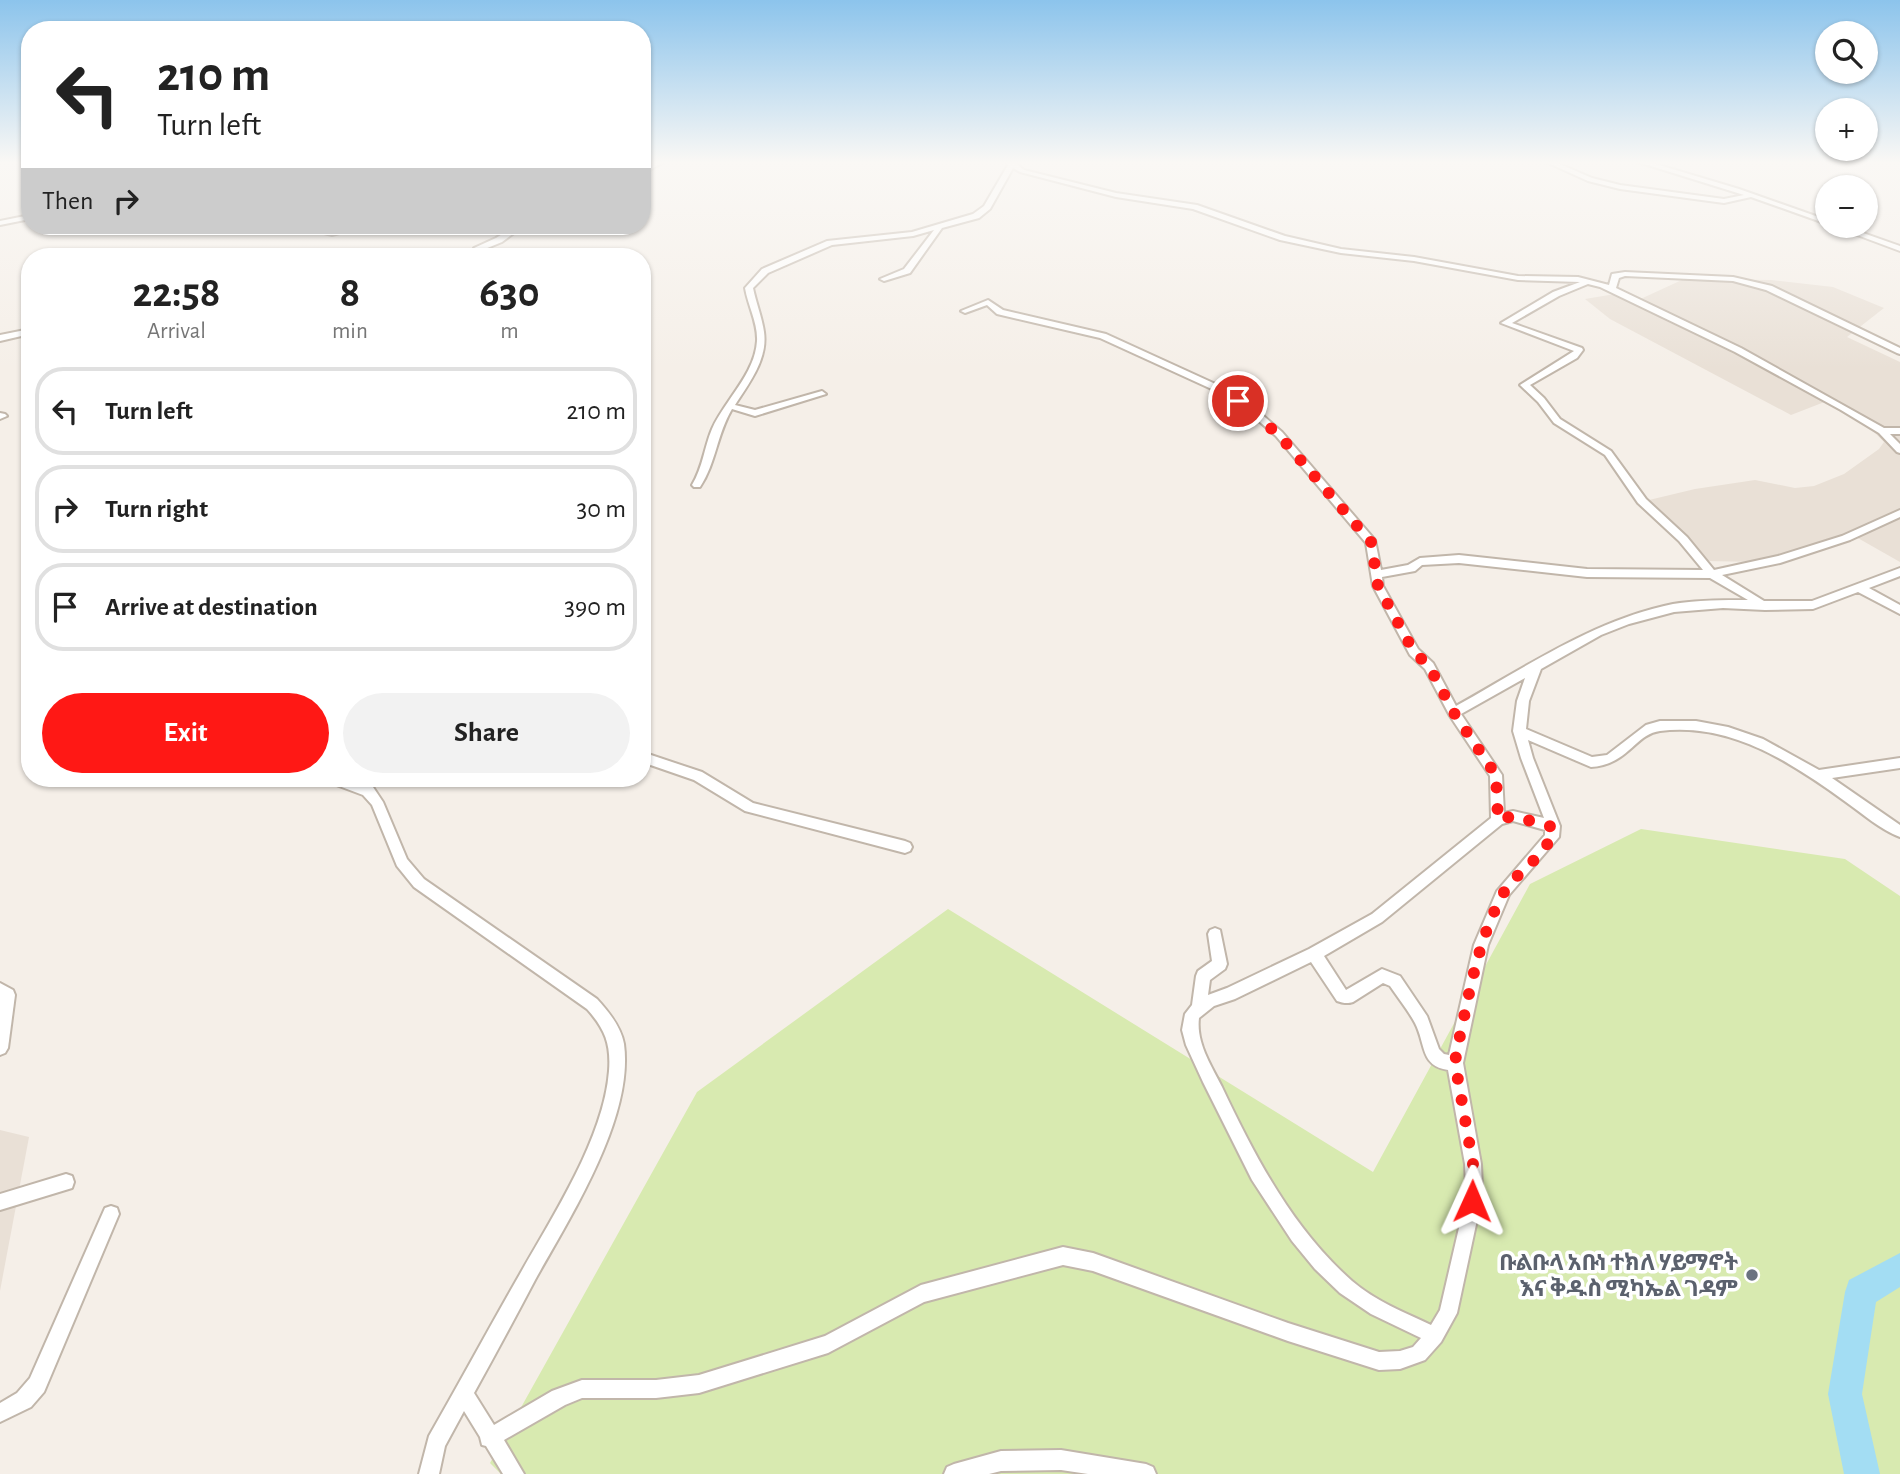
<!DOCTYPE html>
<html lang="en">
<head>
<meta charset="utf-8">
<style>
	body { margin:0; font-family:"Alegreya Sans","Noto Sans Ethiopic",sans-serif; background:#f2f2f2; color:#222; height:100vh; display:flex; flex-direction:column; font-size:26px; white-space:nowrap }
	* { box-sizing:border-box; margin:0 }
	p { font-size:23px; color:#767676 }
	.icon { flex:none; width:38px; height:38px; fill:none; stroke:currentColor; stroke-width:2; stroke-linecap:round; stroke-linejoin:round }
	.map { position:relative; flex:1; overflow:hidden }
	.panel { position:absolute; left:21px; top:248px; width:630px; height:539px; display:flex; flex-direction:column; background:#fff; border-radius:28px; box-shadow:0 2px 5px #0004 }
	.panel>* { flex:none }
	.banner { position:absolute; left:21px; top:21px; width:630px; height:214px; border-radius:28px; box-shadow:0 2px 5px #0004; background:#fff; color:#222; overflow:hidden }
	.fabs { position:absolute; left:1815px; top:21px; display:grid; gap:14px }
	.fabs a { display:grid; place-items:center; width:63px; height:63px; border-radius:50%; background:#fff; box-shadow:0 2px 5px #0004; font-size:35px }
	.pin { position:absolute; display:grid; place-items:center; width:60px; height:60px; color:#fff; margin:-30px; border:4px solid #fff; border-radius:50%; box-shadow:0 2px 7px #0007 }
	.me { position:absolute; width:77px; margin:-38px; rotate:1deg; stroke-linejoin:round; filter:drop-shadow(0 0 5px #0008) }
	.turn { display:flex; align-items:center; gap:24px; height:147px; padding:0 21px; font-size:32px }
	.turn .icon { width:91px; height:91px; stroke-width:2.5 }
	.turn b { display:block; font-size:49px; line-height:60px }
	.then { display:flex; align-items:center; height:66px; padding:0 21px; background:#0003; gap:14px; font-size:26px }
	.eta { display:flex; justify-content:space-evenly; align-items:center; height:119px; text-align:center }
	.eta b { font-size:42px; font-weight:700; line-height:49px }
	.primary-button { display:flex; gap:14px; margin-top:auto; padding:14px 21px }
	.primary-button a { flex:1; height:80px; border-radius:42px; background:#ff1815; color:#fff; font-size:28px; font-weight:700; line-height:80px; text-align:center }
	.primary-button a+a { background:#f2f2f2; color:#222 }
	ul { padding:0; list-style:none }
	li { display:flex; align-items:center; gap:21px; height:88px; margin:0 14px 10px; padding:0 7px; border:4px solid #e0e0e0; border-radius:28px }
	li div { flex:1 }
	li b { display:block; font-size:26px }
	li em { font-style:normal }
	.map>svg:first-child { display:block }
</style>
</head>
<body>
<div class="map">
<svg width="1900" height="1474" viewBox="0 0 1900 1474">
	<rect width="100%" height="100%" fill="#f5efe8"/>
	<g fill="#e9e0d6">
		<path d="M1684 279 1771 280 1833 287 1884 308 1847 337 1900 362V562L1856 537 1758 562 1705 561 1649 500 1695 489 1755 480 1795 488 1814 486 1844 474 1879 449 1884 442 1867 425 1827 401 1791 415 1610 319 1585 299 1615 294 1634 302Z"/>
		<path d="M0 1130 29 1137 0 1291Z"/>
	</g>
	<path fill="#d8eab0" d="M1641 829 1845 859 1900 896V1474H501L490 1463 697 1092 948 909 1373 1172 1530 884Z"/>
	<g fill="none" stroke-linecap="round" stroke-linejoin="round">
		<path fill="#a3ddf3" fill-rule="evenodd" d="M1900 1253V1287L1876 1302 1862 1394 1880 1474H1844L1828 1394 1845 1292 1849 1280Z"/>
		<g stroke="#c1b6aa" stroke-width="4">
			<g id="street">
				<path d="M655 162H663L642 175V170Z"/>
				<path d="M1006 162H1014L1024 170 1116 193 1197 205 1285 236 1341 249 1414 257 1518 276 1578 277 1609 285 1612 274 1625 272 1733 277 1772 286 1900 348V354L1897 353 1766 290 1733 281 1625 276 1619 278 1616 288 1741 348 1884 428H1900V434H1890L1900 444V453L1897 452 1879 433 1841 410 1735 352 1600 287 1588 284 1559 296 1512 323 1582 348 1583 350 1577 358 1530 385 1544 398 1560 419 1611 451 1646 499 1687 537 1714 570 1778 556 1842 536 1900 510V517L1850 540 1780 563 1722 575 1764 601H1812L1900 568V576L1869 588 1900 605V614L1858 592 1813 609 1765 610 1723 608 1674 612 1629 624 1601 635 1541 669 1529 701 1526 729 1592 757 1607 755 1646 725 1660 721H1696L1728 727 1763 739 1819 770 1900 758V768L1832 778 1900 825V837C1881 830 1863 814 1846 802 1792 763 1731 722 1660 731 1635 734 1628 765 1591 767L1528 740 1533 758 1560 826 1559 837 1509 895 1488 945 1463 1063 1481 1164 1482 1187 1478 1215 1457 1313 1441 1342 1425 1360 1400 1369 1379 1370 1288 1341 1093 1271 1063 1265 924 1302 828 1353 699 1393 656 1398H582L565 1405 504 1440 524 1474H503L486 1446 482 1445 480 1437 464 1411 445 1446 439 1474H419L429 1436C460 1382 489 1328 520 1274 552 1217 604 1138 609 1071 611 1044 605 1029 587 1009L414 887 397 866 372 805 363 795 331 783 329 779H349L373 787 383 802 407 859 424 879 597 999C609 1012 621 1027 624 1044 634 1118 570 1217 535 1280 515 1318 495 1355 474 1393L494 1425 552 1391 582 1380H656L699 1375 825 1336 921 1285 1063 1247 1093 1253 1288 1323 1379 1352 1400 1351 1413 1347 1421 1338 1371 1314 1340 1293 1315 1269 1292 1241 1252 1180 1203 1082 1186 1045 1182 1030 1185 1014 1192 1005 1196 976 1198 971 1212 961 1208 934 1210 930 1215 928 1220 930 1227 964 1225 969 1210 980 1208 995 1227 988 1309 949 1372 914 1491 818 1490 776 1450 716 1425 669 1410 655 1373 586 1366 543 1276 436 1253 416 1216 391 1100 338 997 314 987 305 965 313 961 311 988 300 1003 310 1106 334 1222 387 1259 412 1282 432 1375 540 1381 570 1408 565 1420 558 1459 555 1587 569 1703 570 1679 541 1638 503 1605 455 1554 423 1538 402 1520 385 1574 351 1501 323 1553 292 1580 282 1518 280 1414 261 1341 253 1280 240 1193 209 1116 197 1020 172 1013 168 990 209 979 218 942 228 910 273 884 281 880 279 904 269 934 230 913 236 832 245 768 273 753 288C756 303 762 317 764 332 768 359 749 383 735 405L755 410 822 391 826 394 755 416 732 409C717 434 716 463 700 487H694L692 485C703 467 704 448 712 429 725 400 755 374 757 341 758 323 748 306 745 288L762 269 827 241 912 232 973 214 984 206 1008 165ZM1459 563 1587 577 1710 578 1748 600C1723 600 1697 600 1673 604 1594 620 1526 667 1456 706L1433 663 1418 649 1383 586 1382 577 1415 571 1422 565ZM1525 678 1517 701 1513 731 1521 758 1544 818 1513 811 1504 813 1502 775 1461 714ZM1513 821 1545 830V835L1497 891 1474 945 1449 1055 1444 1054 1439 1049 1427 1016 1400 976 1382 969 1346 990 1324 956 1382 922 1502 824ZM1311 962 1337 1001C1343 1003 1347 1004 1353 1002L1383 983 1390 986C1398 998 1408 1010 1415 1023 1426 1044 1420 1066 1448 1070L1465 1164 1466 1187 1462 1215 1440 1310 1431 1325C1404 1312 1375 1301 1352 1281 1293 1229 1255 1157 1222 1087 1211 1065 1196 1043 1199 1018L1214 1006 1235 999Z"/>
				<path d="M1546 162H1555L1592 178 1620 185 1724 199 1744 195 1638 162H1649L1739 189 1827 220V224L1751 197 1724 203 1620 189 1588 181Z"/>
				<path d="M30 215V219L0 225V221Z"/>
				<path d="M297 226C309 225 320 230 331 231 342 231 353 225 365 226L332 235Z"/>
				<path d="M515 226H523L502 242 480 251 479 257H471L474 248 496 238Z"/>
				<path d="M1833 226H1843L1900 246V251Z"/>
				<path d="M361 253H367L369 257H361Z"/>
				<path d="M30 329V334L0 341V335Z"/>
				<path d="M0 413 5 414 7 416 0 419Z"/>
				<path d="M642 752 702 772 753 803 905 841 910 843 912 847 910 851 905 853 745 811 694 780 642 762Z"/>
				<path d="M0 983 13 990 15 995 8 1048 5 1053 0 1055Z"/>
				<path d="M66 1174 72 1176 74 1182 72 1188 0 1210V1194Z"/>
				<path d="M111 1206 117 1208 119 1214 44 1392 31 1407 0 1422V1403L17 1393 30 1378 105 1208Z"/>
				<path d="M1061 1450 1146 1464 1153 1467 1156 1474H1088L1061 1470 1001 1471 989 1474H944L947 1467 954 1464 1001 1451Z"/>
			</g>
		</g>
		<use href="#street" fill="#fff" fill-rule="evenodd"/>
	</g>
	<linearGradient id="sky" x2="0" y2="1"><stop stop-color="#8cc4ec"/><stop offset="0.44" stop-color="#faf8f5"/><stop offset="1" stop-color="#faf8f5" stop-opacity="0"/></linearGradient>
	<rect width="1900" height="369" fill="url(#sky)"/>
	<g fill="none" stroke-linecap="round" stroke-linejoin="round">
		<path stroke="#ff1815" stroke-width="12" stroke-dasharray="0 21.6" d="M1238 401 1279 435 1371 542 1378 586 1414 652 1429 666 1454 713 1496 775 1498 820 1513 816 1553 827C1551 855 1516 870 1503 894 1477 941 1469 997 1457 1049L1455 1063 1473 1164 1472 1201"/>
	</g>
	<circle fill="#6b7280" stroke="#fff" stroke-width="2.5" cx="1752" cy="1275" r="7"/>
	<g text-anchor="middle" stroke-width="7" stroke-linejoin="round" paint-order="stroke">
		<g font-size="23" font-weight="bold" fill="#5b616d" stroke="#fff" text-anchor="end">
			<text x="1738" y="1270">ቡልቡላ አቡነ ተክለ ሃይማኖት<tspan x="1738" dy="26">እና ቅዱስ ሚካኤል ገዳም</tspan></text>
		</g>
	</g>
</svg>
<div class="fabs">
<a><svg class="icon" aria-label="search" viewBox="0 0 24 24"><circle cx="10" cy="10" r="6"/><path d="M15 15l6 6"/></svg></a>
<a>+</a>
<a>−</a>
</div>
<div class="pin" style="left:1238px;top:401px;background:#d93025"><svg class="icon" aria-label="arrive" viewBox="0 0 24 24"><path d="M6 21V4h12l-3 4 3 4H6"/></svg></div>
<svg class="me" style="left:1472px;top:1201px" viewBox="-20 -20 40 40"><path d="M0-17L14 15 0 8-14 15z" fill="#ff1815" stroke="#fff" stroke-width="4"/></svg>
<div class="banner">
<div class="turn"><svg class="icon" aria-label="left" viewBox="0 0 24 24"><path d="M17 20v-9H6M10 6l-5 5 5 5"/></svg><div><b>210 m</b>Turn left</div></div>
<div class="then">Then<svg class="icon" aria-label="right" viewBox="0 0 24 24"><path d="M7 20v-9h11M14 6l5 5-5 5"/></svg></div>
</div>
<section class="panel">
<div class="eta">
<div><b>22:58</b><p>Arrival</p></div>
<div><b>8</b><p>min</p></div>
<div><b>630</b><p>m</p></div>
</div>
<ul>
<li><svg class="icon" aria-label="left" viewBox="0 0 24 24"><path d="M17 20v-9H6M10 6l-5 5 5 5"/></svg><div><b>Turn left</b></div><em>210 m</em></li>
<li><svg class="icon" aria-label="right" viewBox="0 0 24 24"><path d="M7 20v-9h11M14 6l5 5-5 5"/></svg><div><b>Turn right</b></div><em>30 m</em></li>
<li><svg class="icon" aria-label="arrive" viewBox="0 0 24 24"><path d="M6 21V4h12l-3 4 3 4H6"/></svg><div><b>Arrive at destination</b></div><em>390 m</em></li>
</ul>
<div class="primary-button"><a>Exit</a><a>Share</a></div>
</section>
</div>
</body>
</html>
